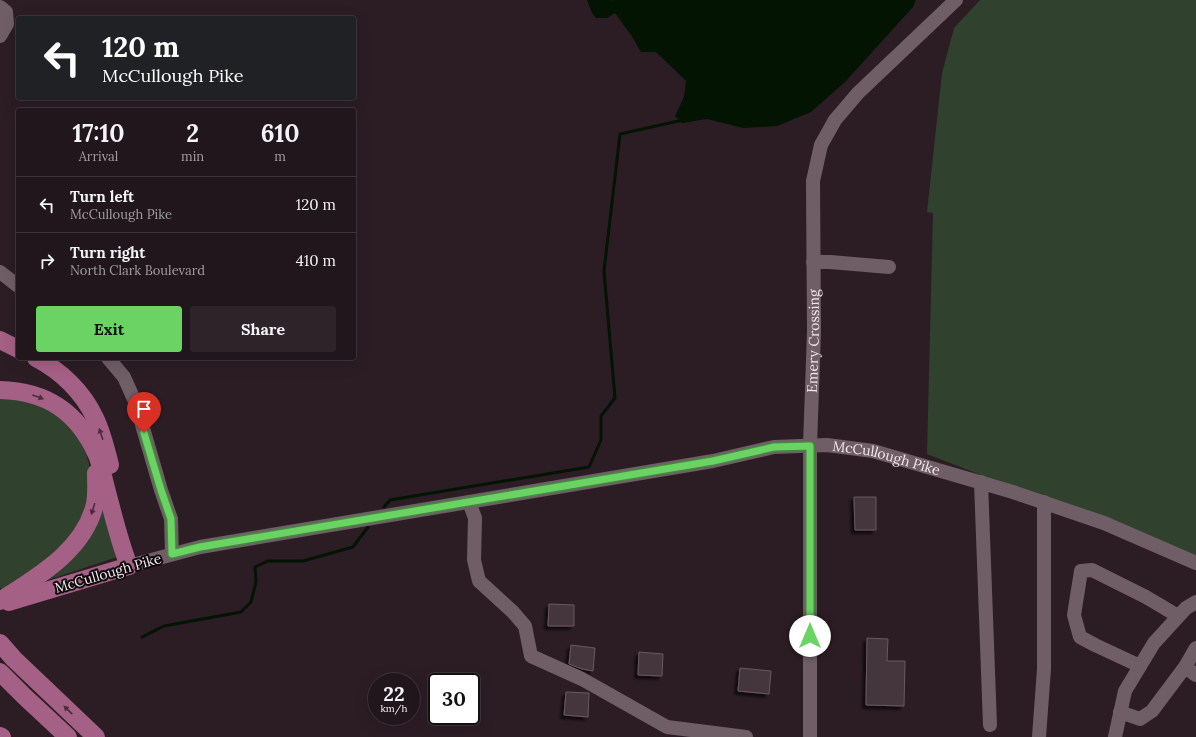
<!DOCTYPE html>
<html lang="en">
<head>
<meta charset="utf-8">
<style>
	body { margin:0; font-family:Lora,serif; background:#2d2329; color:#f1f3f6; height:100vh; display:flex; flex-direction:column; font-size:15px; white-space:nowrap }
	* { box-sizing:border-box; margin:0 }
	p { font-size:13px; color:#a29fa3 }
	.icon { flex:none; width:22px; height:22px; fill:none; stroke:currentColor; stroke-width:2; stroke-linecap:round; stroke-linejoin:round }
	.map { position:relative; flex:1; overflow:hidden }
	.details { position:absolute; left:16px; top:108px; width:340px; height:252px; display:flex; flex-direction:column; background:#21161c; border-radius:4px; box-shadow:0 4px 16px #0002,0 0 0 1px #3e353b }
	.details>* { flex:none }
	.top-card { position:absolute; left:16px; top:16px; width:340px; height:84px; border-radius:4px; box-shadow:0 4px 16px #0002,0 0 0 1px #3e353b; background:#202124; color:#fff; overflow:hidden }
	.speed { position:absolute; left:368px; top:673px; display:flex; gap:8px; font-size:20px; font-weight:700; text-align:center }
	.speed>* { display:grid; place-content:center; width:52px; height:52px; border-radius:50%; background:#21161c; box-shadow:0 4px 16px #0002,0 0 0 1px #3e353b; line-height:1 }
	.speed small { font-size:10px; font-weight:400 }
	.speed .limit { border:2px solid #111; border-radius:6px; background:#fff; color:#111 }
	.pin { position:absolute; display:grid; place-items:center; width:34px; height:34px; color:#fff; margin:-41px -17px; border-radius:50% 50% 50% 0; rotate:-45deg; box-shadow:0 0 4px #0007 }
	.pin .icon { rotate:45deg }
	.me { position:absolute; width:44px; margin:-22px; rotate:0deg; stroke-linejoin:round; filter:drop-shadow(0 0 3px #0008) }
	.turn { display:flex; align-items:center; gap:14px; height:84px; padding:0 20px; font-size:18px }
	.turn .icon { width:52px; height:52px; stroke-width:2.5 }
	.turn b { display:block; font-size:28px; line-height:34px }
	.eta { display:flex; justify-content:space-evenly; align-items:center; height:68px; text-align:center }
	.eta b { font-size:24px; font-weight:700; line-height:28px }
	.cta { display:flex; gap:8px; margin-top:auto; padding:8px 20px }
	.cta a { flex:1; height:46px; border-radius:4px; background:#6ad363; color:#111; font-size:16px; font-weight:700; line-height:46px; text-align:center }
	.cta a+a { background:#2d2329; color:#f1f3f6 }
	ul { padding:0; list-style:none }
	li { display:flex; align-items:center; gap:12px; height:56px; padding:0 20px; border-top:1px solid #3e353b }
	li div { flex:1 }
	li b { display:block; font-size:15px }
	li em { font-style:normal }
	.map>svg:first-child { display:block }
</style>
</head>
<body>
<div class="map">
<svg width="1196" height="737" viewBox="0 0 1196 737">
	<defs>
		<filter id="shadow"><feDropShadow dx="-3.5" dy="3.5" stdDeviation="1" flood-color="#0009"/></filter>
	</defs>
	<rect width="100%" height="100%" fill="#2c1d25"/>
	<g fill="#30412e">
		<path d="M980 0H1196V559L927 454 933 213 927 212 942 73 954 28Z"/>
		<path d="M0 398 27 400 58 415 77 435 86 453 91 472 88 506 65 547 2 591 1 588 0 589Z"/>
		<path d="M101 502 117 557 33 585Z"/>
	</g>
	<path fill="#031403" d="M587 0H611L612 1V0H916L913 7 845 82 811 112 777 126 743 128 707 119 682 123 675 116 684 97 686 81 656 52H641L631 35 615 13 607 18H596L592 13Z"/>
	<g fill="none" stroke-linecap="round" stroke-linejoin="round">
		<g stroke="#031403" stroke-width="3">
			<path d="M384 507 390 500 589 467 601 440V416L615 398 604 271 620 134 683 120"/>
			<path d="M142 637 164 626 241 612 251 602 256 582 255 567 268 561H303L353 547 368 527"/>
		</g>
	</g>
	<g fill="#45363d" stroke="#695860" filter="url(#shadow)">
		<path d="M854 497H876V530H855Z"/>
		<path d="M549 604 574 605V626H548Z"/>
		<path d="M867 638 888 639 887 661H905L904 706 866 705Z"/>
		<path d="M571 645 595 648 593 671 582 669 569 664Z"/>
		<path d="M639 652 663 654 662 676 638 675Z"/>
		<path d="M740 668 771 671 769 694 738 691Z"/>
		<path d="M566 692 589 693 588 717 564 715Z"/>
	</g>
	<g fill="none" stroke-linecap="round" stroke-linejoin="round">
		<g stroke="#705e67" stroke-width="14">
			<path d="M0 7 6 12 7 24 0 36"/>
			<path d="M813 262H830L889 267"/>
			<path d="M0 272 18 286"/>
			<path d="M108 358 124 377 136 404 161 490 171 519 172 554"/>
			<path d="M981 482 990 725"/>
			<path d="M469 502 475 518 474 560 479 581 513 612 525 626 531 656 582 679 667 727 746 737"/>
			<path id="s1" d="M129 566 200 547 713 461 774 447 827 445 873 451 1013 492 1104 523 1196 563"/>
			<path d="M1140 666 1095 645 1080 637 1074 615 1081 571 1092 570 1146 597 1178 616"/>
			<path d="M1185 667 1196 675"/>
			<path d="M1120 712 1140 719 1152 711 1185 667 1196 648"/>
			<path id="s2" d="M810 737V446L814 331 813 181 821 145 835 120 858 93 956 0"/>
			<path d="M1039 737 1044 669V502"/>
			<path d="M1115 737 1125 691 1154 643 1186 608 1196 602"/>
		</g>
		<g stroke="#a56085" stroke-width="18">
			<path d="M0 340 18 349"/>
			<path d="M36 358C61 371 83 392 95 418 102 432 106 449 110 465"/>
			<path d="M0 390C47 391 78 412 97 455 101 465 103 477 106 488 113 514 119 541 129 566"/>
			<path d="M0 601C37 577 84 551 95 504 97 494 96 483 96 473"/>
			<path d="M9 602 129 566"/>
			<path d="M0 643 14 659 96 737"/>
			<path d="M0 672 25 697 68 737"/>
			<path d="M0 736 2 737"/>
		</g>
	</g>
	<defs><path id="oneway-solid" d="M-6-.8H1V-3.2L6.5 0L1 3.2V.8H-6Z"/></defs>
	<g fill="#4c2c3d">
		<use href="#oneway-solid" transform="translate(38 397) rotate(20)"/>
		<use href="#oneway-solid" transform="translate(101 434) rotate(-108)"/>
		<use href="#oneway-solid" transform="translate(93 509) rotate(108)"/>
		<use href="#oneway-solid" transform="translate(68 710) rotate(-136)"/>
	</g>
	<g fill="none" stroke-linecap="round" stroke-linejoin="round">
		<g stroke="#458940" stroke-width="10">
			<path id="route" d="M144 433 161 490 171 519 172 554 200 547 713 461 774 447 810 446V636"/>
		</g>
		<use href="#route" stroke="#6ad363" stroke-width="7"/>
	</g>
	<g text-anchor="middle" stroke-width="4" stroke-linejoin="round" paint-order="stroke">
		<g font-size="14" fill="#f1e6eb" stroke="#100a0d">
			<text dy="5" stroke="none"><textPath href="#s2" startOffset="396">Emery Crossing</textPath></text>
			<text dy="5" stroke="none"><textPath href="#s1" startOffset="770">McCullough Pike</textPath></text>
			<text transform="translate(108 573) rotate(-16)" y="5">McCullough Pike</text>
		</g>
	</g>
</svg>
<div class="speed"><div>22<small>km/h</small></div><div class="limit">30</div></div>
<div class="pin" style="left:144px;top:433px;background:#d93025"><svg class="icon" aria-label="arrive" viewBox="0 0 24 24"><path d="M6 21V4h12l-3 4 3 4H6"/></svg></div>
<svg class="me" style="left:810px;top:636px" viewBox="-20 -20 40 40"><circle r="19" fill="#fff"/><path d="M0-13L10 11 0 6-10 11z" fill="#6ad363"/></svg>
<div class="top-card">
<div class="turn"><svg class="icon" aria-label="left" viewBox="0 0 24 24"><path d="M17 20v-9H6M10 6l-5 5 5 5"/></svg><div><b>120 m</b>McCullough Pike</div></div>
</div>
<section class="details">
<div class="eta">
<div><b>17:10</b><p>Arrival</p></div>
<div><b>2</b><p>min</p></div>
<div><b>610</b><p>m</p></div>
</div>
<ul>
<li><svg class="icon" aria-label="left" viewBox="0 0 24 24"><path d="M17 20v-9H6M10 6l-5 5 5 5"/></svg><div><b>Turn left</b><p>McCullough Pike</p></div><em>120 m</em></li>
<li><svg class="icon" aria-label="right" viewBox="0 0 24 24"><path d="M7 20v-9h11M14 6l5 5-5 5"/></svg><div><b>Turn right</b><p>North Clark Boulevard</p></div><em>410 m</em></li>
</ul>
<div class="cta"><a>Exit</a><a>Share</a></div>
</section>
</div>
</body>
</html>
